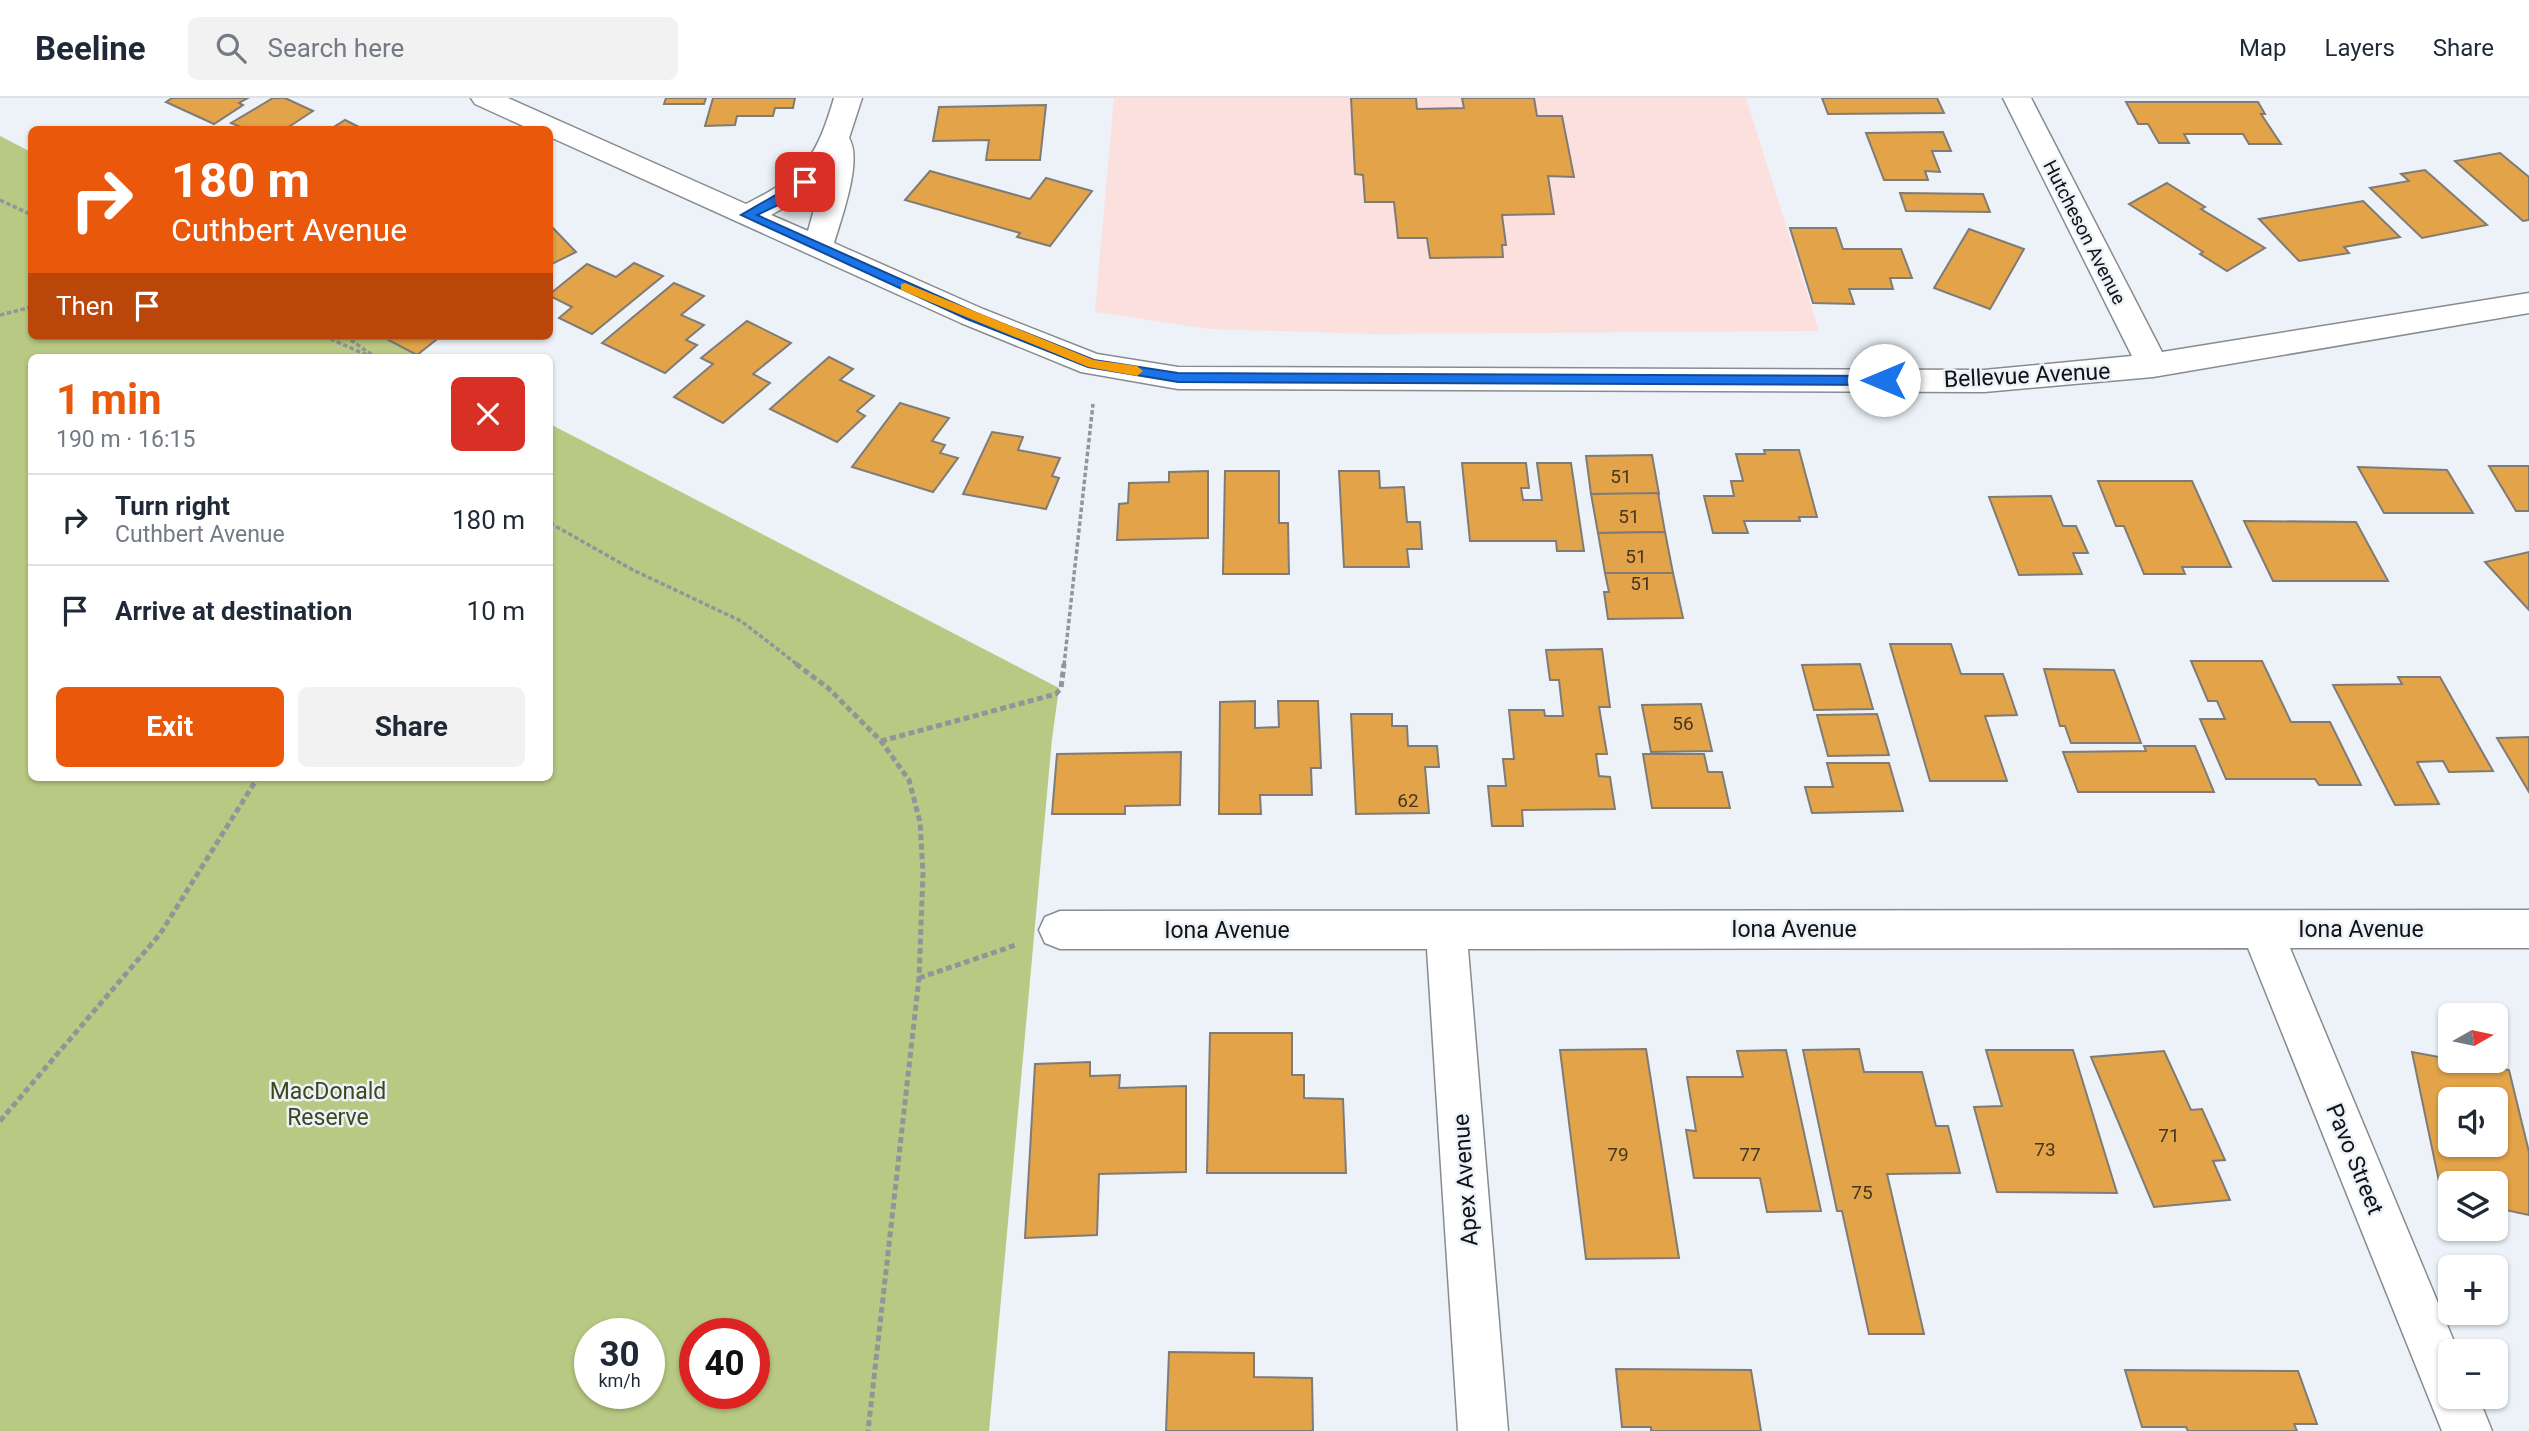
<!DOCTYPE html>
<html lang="en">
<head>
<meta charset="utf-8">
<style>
	body { margin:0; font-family:Roboto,sans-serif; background:#f2f2f3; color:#1f2937; height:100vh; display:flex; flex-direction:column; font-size:26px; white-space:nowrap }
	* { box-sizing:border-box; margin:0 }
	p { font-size:23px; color:#747a83 }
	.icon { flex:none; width:38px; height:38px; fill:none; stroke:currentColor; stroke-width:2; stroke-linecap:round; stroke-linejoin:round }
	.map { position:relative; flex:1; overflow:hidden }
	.side { position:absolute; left:28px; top:256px; width:525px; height:427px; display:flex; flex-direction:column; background:#fff; border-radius:10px; box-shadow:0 2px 5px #0004 }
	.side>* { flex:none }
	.banner { position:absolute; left:28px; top:28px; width:525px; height:214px; border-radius:10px; box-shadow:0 2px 5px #0004; background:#ea580c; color:#fff; overflow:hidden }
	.needle { width:46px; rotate:81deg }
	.controls { position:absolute; left:2438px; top:905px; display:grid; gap:14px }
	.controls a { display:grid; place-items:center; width:70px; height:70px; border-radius:10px; background:#fff; box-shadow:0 2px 5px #0004; font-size:35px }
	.speed { position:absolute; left:574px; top:1220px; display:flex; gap:14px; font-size:35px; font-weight:700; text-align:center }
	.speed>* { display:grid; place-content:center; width:91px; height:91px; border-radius:50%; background:#fff; box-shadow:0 2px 5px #0004; line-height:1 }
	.speed small { font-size:18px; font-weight:400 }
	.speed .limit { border:10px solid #d22; background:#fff; color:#111 }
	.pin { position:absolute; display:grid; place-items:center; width:60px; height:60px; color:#fff; margin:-30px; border-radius:14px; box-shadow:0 4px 10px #0006 }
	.me { position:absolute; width:77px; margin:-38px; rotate:270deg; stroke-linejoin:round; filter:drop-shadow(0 0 5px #0008) }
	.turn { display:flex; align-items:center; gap:24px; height:147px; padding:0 28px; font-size:32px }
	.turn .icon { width:91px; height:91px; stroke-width:2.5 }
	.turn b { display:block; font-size:49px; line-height:60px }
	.then { display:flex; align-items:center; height:66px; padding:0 28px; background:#0003; gap:14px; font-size:26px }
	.round { display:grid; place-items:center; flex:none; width:74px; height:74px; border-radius:10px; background:#f2f2f3 }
	.summary { display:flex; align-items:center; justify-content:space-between; height:119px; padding:0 28px }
	h1 { font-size:42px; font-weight:700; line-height:52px; color:#ea580c }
	.action { display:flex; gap:14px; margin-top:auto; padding:14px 28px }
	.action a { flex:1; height:80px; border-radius:10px; background:#ea580c; color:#fff; font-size:28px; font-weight:700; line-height:80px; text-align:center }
	.action a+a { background:#f2f2f3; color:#1f2937 }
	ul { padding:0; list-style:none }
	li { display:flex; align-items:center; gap:21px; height:91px; padding:0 28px; border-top:2px solid #e0e1e3 }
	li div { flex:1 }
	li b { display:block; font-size:26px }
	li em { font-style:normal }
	header { display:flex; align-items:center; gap:42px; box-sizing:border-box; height:98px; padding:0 35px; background:#fff; border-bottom:2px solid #e0e1e3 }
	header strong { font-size:33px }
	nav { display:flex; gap:38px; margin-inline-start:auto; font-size:24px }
	.search { width:490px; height:63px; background:#f2f2f3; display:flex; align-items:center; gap:18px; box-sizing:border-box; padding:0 24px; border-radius:10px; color:#747a83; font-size:26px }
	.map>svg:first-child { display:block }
</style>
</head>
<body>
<header>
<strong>Beeline</strong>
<div class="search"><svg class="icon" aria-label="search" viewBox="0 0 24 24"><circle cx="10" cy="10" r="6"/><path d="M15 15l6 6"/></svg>Search here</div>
<nav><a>Map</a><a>Layers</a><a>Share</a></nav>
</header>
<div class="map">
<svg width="2529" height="1333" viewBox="0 0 2529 1333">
	<rect width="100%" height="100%" fill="#ecf2f8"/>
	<path fill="#fbe0de" d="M1114 0H1746L1819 233 1373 236 1209 231 1095 214Z"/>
	<path fill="#b8c983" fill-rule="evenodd" d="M0 38 31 54 32 238H379L420 259H32V679H550V326L1059 590 1052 641 989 1333H0ZM590 1236H649V1295H590ZM695 1236H754V1295H695Z"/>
	<g fill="#e3a449" stroke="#7f7b76" stroke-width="2" fill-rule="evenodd">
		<path d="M172 0H248L239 5 243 7 214 26 166 4Z"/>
		<path d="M273 0H285L313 13 284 32H237L241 29 231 25Z"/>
		<path d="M666 0H706L704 6H664Z"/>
		<path d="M713 0H795L793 10H775L773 18H737L735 27 705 28Z"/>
		<path d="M1351 0H1416L1417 11 1464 10 1462 0H1534L1537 18H1562L1574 79 1548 78 1554 116 1502 117 1506 147H1502L1503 159 1430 160 1427 140H1398L1394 104H1365L1363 77 1355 76Z"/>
		<path d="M1822 0H1937L1944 15 1828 16Z"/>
		<path d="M2126 4H2258L2265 16H2261L2281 46H2249L2243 36H2184L2189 45H2159L2148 26H2138Z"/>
		<path d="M1046 7 1040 62H986L989 42 933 43 939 9Z"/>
		<path d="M345 22 365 32H329Z"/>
		<path d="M1943 34 1951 53H1932L1940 74 1925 73 1928 82H1884L1866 35Z"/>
		<path d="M2500 55 2529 79V122L2523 123 2455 63Z"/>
		<path d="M2425 72 2487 127 2422 140 2370 90 2409 83 2401 76Z"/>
		<path d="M930 73 1030 101 1046 80 1092 93 1050 148 1017 139 1020 135 905 102Z"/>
		<path d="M2167 85 2205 109 2201 111 2265 150 2227 173 2200 156 2203 154 2129 106Z"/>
		<path d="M1900 95 1983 96 1990 114 1906 113Z"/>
		<path d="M2363 103 2400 139 2344 149 2349 155 2299 163 2259 121Z"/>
		<path d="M552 129 576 154 550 167V130Z"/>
		<path d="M1790 130H1836L1843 151H1901L1912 180H1890L1893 191H1849L1854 206 1813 205Z"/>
		<path d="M1969 131 2024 151 1990 211 1934 190Z"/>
		<path d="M634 165 663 178 592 236 559 220 572 209 550 198V196L587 166 616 179Z"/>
		<path d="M674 185 704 198 681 217 704 227 686 242 697 247 665 275 602 245Z"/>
		<path d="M747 223 791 245 753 276 770 285 723 325 674 299 713 266 701 260Z"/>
		<path d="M381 238H441L417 257Z"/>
		<path d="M829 259 853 271 840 282 874 298 857 313 865 318 837 344 770 311Z"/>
		<path d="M900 305 949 320 932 343 945 347 940 355 958 360 933 394 852 369Z"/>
		<path d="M992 334 1023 339 1018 352 1060 360 1052 378 1059 380 1046 411 963 396Z"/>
		<path d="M1764 352H1799L1817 419H1799L1800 423H1744L1748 435H1713L1704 398H1734L1731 383H1743L1736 356H1765Z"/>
		<path d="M1652 357 1659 396H1591L1586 358Z"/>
		<path d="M1462 365H1526L1529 390H1521L1523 402H1542L1537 365H1571L1584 453H1557L1556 443H1470Z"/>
		<path d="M2489 368H2529V413H2516Z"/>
		<path d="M2358 369 2447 372 2473 415H2384Z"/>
		<path d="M1208 373V440L1117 442 1119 406 1128 405 1129 385 1169 384V374Z"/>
		<path d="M1225 373H1279V425H1288L1289 476H1223Z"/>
		<path d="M1339 373H1379L1380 390 1404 389 1407 424H1420L1422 451H1407L1409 469H1344Z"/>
		<path d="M2098 383H2192L2231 469H2182L2185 476H2144L2124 428H2116Z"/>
		<path d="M1658 395 1665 434 1598 435 1591 396Z"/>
		<path d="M2051 398 2063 428H2076L2088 455H2073L2082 476 2019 477 1989 399Z"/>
		<path d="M2244 423 2356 424 2388 483H2273Z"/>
		<path d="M1665 434 1673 475H1605L1598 435Z"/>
		<path d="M2529 454V512L2485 464Z"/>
		<path d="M1605 475H1673L1683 520 1608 521 1604 494H1609Z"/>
		<path d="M1890 546H1951L1961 576H2003L2017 617 1985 618 2007 683H1930Z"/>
		<path d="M1602 551 1610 609H1599L1607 656H1596L1599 678 1610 679 1615 711 1522 712 1523 728H1492L1488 688H1506L1503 661H1514L1509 612H1544L1545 618H1563L1559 582H1550L1546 552Z"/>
		<path d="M2191 563H2262L2291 624H2330L2361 687H2319L2315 681H2226L2200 621H2225L2217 603H2208Z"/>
		<path d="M1860 566 1873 611 1814 612 1802 567Z"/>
		<path d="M2044 571 2114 572 2141 645H2071L2065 628H2060Z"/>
		<path d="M2398 579H2440L2493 673 2449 674 2443 663 2417 664 2439 706 2395 707 2333 587 2402 586Z"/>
		<path d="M1255 603V630L1279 629 1278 603H1318L1321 670H1311L1312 697H1260L1261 716H1219L1220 604Z"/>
		<path d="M1701 606 1712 653 1651 654 1642 607Z"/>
		<path d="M1351 616H1392V628H1407L1408 648H1437L1439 669H1425L1429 715 1356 716Z"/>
		<path d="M1877 616 1889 657 1828 658 1817 617Z"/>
		<path d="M2529 639V694L2497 640Z"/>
		<path d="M2144 648H2195L2214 694H2078L2063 654 2146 653Z"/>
		<path d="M1181 654 1180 707 1125 708V716H1052L1057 656Z"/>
		<path d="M1643 656H1704L1708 674H1722L1730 710H1652Z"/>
		<path d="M1827 665H1889L1903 713 1812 715 1805 689H1833Z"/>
		<path d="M1210 935H1292V977H1304V1000L1343 1001 1346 1075H1207Z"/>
		<path d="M1646 951 1679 1160 1586 1161 1560 952Z"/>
		<path d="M1859 951 1864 974H1922L1936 1028H1948L1960 1075 1887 1076 1924 1236H1869L1842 1113H1837L1803 952Z"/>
		<path d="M1786 952 1821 1113 1767 1114 1760 1080H1694L1686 1032 1696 1033 1687 979H1743L1737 953Z"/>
		<path d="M1986 952H2073L2117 1095 1997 1094 1974 1009 2002 1008Z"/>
		<path d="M2164 953 2191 1012 2202 1011 2225 1062 2213 1063 2230 1102 2154 1109 2091 959Z"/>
		<path d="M2412 954 2509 972 2529 1054V1117L2496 1110V1085H2450V1100L2442 1098ZM2450 1001H2496V1046H2450Z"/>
		<path d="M1090 964V978L1120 977 1119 990 1186 988V1074L1099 1076 1097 1137 1025 1140 1035 966Z"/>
		<path d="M1169 1254 1254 1255V1279L1312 1280 1313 1333H1166Z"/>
		<path d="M1616 1271 1751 1272 1761 1333H1651V1329H1622Z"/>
		<path d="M2125 1272 2298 1273 2317 1326H2294L2297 1333H2188L2186 1329H2142Z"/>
	</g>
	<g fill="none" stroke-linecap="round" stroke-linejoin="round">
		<g stroke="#878c91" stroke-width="3">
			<g id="minor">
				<path d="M471 0H508L746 106C804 77 816 61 834 0H862L849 40C863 62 841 121 834 145L983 211 1097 256 1178 269 1984 272 2132 258 2003 0H2031L2162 254 2529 195V215L2153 279 1984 294 1178 291 1081 274 961 225 550 39V32H532L475 6ZM822 83 808 133 771 117 798 102Z"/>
				<path d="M2529 812V850H2290L2458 1253H2450V1298H2478L2492 1333H2442L2248 850 1468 851 1508 1333H1458L1427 851H1060L1045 845 1039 832 1045 819 1060 813Z"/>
			</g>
		</g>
		<g stroke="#919599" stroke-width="3.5" stroke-dasharray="4.5 2.5" stroke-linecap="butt">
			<path d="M0 102 32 117"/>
			<path d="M0 217 32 209"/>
			<path d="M324 238 371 259"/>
			<path d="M345 238 375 259"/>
			<path d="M550 425 633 472 741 523 798 567"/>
			<path d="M1064 567 1093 306"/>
		</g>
		<g stroke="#919599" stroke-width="5" stroke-dasharray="6 3.5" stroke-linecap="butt">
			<path d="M796 566 828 590 881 643 909 682 920 724 923 775 919 880 868 1333"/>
			<path d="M881 643 1056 596 1061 590 1064 566"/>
			<path d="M919 880 1016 847"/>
			<path d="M0 1023 160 836 258 679"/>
		</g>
		<use href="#minor" fill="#fff" fill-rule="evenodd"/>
	</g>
	<path fill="#1a73e8" stroke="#114b97" stroke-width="2" d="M805 80 810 81V86L789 102 757 117 976 215 1094 262 1178 275 1884 278 1890 282 1884 287 1178 284 1088 269 967 221 741 117Z"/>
	<path fill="#f59e0b" d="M905 185 1094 262 1137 268 1143 273 1137 278 1088 269 901 192V186Z"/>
	<g text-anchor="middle" stroke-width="5" stroke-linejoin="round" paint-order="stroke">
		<g font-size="19" fill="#101214" stroke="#ecf2f8">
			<text transform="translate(2085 134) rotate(63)" y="7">Hutcheson Avenue</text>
		</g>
		<g font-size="19" fill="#453621">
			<text x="1621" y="385">51</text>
			<text x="1629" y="425">51</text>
			<text x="1636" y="465">51</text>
			<text x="1641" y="492">51</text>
			<text x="1683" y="632">56</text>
			<text x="1408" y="709">62</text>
			<text x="2169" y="1044">71</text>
			<text x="2045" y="1058">73</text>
			<text x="1618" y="1063">79</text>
			<text x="1750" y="1063">77</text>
			<text x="1862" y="1101">75</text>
		</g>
		<g font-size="23" fill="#101214" stroke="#ecf2f8">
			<text transform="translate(2027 277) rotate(-3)" y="8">Bellevue Avenue</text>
			<text x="1794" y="839">Iona Avenue</text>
			<text x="2361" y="839">Iona Avenue</text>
			<text x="1227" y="840">Iona Avenue</text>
			<text transform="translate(2355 1061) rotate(68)" y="8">Pavo Street</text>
			<text transform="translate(1465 1082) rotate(-94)" y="8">Apex Avenue</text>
		</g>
		<g font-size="23" fill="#3d461c" stroke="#ecf2f8">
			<text x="328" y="1001">MacDonald<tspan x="328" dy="26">Reserve</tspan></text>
		</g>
	</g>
</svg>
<div class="controls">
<a><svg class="needle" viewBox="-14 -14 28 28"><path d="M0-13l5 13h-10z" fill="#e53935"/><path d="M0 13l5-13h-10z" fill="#747a83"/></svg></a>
<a><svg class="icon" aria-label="sound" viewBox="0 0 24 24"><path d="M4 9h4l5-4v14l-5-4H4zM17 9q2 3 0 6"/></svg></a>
<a><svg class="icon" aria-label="layers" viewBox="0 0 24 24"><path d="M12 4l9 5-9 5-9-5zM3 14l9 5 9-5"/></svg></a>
<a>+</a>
<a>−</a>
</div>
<div class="speed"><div>30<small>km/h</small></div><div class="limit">40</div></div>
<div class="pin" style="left:805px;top:84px;background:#d93025"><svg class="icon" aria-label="arrive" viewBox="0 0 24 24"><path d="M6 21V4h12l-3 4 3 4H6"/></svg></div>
<svg class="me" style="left:1884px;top:282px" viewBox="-20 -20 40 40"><circle r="19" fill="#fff"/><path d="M0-13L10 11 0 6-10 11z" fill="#1a73e8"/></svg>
<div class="banner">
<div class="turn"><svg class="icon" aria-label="right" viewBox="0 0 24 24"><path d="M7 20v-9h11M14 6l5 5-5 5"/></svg><div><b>180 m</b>Cuthbert Avenue</div></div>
<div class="then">Then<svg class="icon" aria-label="arrive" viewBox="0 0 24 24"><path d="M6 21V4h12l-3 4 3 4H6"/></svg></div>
</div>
<section class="side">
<div class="summary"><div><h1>1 min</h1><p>190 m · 16:15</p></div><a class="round" style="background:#d93025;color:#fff"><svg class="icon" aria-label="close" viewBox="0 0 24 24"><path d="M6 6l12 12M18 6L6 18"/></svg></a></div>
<ul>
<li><svg class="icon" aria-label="right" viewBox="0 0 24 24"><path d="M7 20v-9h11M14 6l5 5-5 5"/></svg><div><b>Turn right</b><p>Cuthbert Avenue</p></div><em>180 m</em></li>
<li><svg class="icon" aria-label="arrive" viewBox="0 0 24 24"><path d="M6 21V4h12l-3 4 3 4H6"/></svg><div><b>Arrive at destination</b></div><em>10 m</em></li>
</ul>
<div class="action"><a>Exit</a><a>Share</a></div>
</section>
</div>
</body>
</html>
